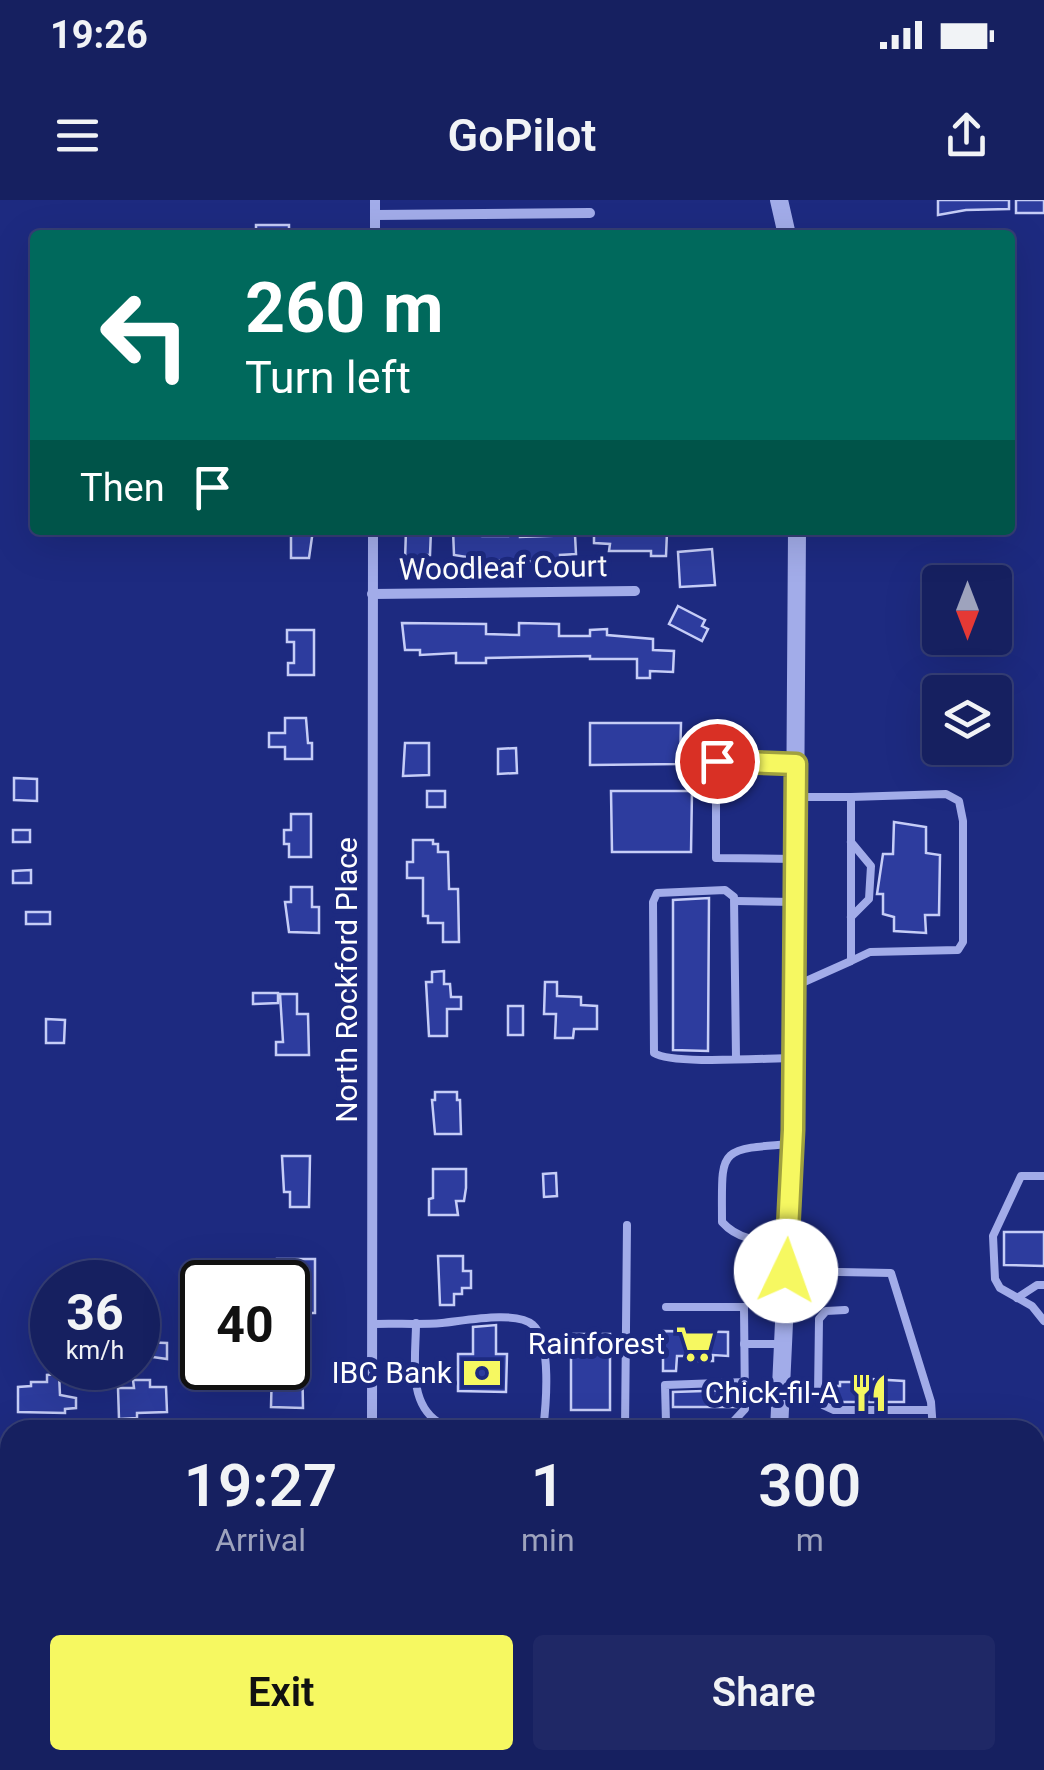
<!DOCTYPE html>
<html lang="en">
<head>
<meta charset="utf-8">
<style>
	body { margin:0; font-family:Roboto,sans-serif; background:#1f2866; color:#f1f3f6; height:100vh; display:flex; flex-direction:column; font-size:38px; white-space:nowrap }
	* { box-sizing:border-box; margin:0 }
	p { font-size:32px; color:#9ea3bd }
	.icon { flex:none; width:55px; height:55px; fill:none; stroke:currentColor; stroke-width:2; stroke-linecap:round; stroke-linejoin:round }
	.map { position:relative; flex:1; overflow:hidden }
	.details { position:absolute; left:0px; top:1220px; width:1045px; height:350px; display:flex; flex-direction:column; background:#162060; border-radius:30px 30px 0 0; box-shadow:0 10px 40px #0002,0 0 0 2px #353e75 }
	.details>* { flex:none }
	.hud { position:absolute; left:30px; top:30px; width:985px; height:305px; border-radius:10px; box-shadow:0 10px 40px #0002,0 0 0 2px #353e75; background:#00695c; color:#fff; overflow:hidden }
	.needle { width:65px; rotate:180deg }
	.fabs { position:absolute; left:922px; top:365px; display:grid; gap:20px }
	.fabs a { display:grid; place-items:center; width:90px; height:90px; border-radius:10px; background:#162060; box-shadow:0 10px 40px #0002,0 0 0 2px #353e75; font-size:50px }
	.speed { position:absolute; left:30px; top:1060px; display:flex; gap:20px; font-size:50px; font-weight:700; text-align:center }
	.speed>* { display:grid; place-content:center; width:130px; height:130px; border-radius:50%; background:#162060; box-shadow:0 10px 40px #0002,0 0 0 2px #353e75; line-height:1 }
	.speed small { font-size:25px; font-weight:400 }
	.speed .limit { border:5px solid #111; border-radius:15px; background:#fff; color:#111 }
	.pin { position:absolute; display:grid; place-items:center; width:85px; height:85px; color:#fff; margin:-42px; border:5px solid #fff; border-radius:50%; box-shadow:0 2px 10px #0007 }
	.me { position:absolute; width:110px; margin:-55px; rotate:3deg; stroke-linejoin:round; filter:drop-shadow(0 0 8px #0008) }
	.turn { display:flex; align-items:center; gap:35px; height:210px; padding:0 50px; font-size:45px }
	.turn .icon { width:130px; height:130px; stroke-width:2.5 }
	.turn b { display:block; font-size:70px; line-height:85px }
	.then { display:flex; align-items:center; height:95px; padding:0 50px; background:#0003; gap:20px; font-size:38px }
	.eta { display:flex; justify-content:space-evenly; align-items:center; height:170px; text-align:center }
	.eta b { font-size:60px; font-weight:600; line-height:70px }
	.cta { display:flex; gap:20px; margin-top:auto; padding:20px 50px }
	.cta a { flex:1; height:115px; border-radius:10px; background:#f6f861; color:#111; font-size:40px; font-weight:600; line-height:115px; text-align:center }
	.cta a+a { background:#1f2866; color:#f1f3f6 }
	.status { display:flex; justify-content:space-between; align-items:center; height:70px; padding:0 50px; background:#162060; direction:ltr }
	.status svg { height:28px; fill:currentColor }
	header { display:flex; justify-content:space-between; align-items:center; height:130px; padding:0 50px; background:#162060; font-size:45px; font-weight:600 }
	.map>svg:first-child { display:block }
</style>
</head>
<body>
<div class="status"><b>19:26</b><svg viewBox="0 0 49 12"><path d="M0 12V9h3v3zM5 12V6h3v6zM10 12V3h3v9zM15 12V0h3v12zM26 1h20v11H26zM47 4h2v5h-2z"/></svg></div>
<header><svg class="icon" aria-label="menu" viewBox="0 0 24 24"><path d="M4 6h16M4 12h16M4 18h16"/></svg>GoPilot<svg class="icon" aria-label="share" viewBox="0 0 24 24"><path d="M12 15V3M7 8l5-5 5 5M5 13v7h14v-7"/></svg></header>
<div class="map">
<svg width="1044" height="1570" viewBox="0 0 1044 1570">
	<rect width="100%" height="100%" fill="#1d2a80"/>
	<g fill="#2d3c9e" stroke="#c6cdf7" stroke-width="2.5">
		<path d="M938 0H1009V9L966 10 938 15Z"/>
		<rect x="1016" y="0" width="28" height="13"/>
		<rect x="256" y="25" width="33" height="10"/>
		<path d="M291 330H313L309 358H291Z"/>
		<path d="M406 330H431L430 355H425L421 361H405Z"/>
		<path d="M453 330H469V334L482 336H508V332H520V337L575 335 576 354 560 355V362L467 360V357L454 355Z"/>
		<path d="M594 330 667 332 666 356H651V351H609L610 344 594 343Z"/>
		<path d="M712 349 715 385 680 387 678 352Z"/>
		<path d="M678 406 705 420 702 426 708 429 702 441 669 424Z"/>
		<path d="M402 423 486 424V434L519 435V423L559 424V436H590V430L607 429V435L653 439V450L674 451 673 472 650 471V478H637V459H590V456L486 458V463H456V453L420 455V450H405Z"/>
		<path d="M287 430H314V475H288V463H294V442H287Z"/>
		<path d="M285 518H306L308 543H312V559H285V547H269V533H285Z"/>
		<path d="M590 523H681L680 564 590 565Z"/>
		<path d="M405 543H429V575L403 576Z"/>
		<path d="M516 548 517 573 498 574V549Z"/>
		<path d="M14 578 37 579V601L14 600Z"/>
		<rect x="427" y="591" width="18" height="16"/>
		<path d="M611 591H692L691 652H612Z"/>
		<path d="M291 614H311V657H289V644H284V630H291Z"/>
		<path d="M894 622 926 627V653L940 655 939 715H925L926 733 894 731V717L883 714V694H877L883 654H893Z"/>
		<rect x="13" y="630" width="17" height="12"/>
		<path d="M413 640H433V644H438V652H448L449 689H458L459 742H443V723H428V716H423V678H407V662H413Z"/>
		<path d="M31 670V683H13V671Z"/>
		<path d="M291 687H312V707H319V733L289 732 285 702H291Z"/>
		<path d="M709 698 708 851 673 850V700Z"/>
		<rect x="26" y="712" width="24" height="12"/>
		<path d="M444 771V784H450L451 797H461V809H447V836H429L426 782H432V772Z"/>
		<path d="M545 782H557V796L581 797V805L597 806V829H574L573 838H555L556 814H544Z"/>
		<path d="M253 793H278V803L253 804Z"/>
		<path d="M280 794H297V814H308L309 855H276V842H283Z"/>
		<rect x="508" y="806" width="15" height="29"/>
		<path d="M46 819 65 820 64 843H46Z"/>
		<path d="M435 892H457V900H460L461 934H435L432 900H435Z"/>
		<path d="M282 956H310L309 1007H290V992H284Z"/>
		<path d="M433 969H466V988L464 1001H456L458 1015H429V999L433 998Z"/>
		<path d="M556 973 557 996 544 997 543 974Z"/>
		<path d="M1004 1032H1044V1066L1004 1065Z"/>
		<path d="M438 1056H463V1071H471V1088H462V1094H454V1105H440Z"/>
		<path d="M277 1059H315V1113H288V1082H277Z"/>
		<path d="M52 1118V1152H36L37 1119Z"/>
		<path d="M496 1125V1154H507L506 1192 458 1191V1154H473V1127Z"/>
		<path d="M663 1131 728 1132V1156L713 1155V1161H699V1156H677L676 1171H663Z"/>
		<rect x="571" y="1134" width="39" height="76"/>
		<path d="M138 1142 167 1143V1159L138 1155Z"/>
		<path d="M288 1154H302L303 1208 271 1207 272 1168H288Z"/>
		<path d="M59 1174 60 1195 76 1198V1208L65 1209V1213L18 1212V1187L31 1186V1182H47V1175Z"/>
		<path d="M855 1178 904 1181V1202H840V1200L833 1199V1186H840V1182H855Z"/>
		<path d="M133 1180H150V1187H166L167 1212 137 1213V1218L119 1219 118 1188H134Z"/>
		<path d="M736 1190V1207H673V1192Z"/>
		<path d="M1016 1560H1044V1570H1015Z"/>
	</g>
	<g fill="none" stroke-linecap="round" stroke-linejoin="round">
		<g stroke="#a2ace9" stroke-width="8">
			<path d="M717 561 793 563"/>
			<path d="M716 595V658L795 659"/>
			<path d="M795 597H851V761L795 786"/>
			<path d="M851 597 946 594 959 601 963 621V742L958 750 870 752 851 761"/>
			<path d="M851 642 871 666 869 699 851 717"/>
			<path d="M736 701 794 702"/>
			<path d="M736 858 734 697 725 690 657 693 653 702 654 853C672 865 766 858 793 858"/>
			<path d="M1044 976H1021L993 1036 995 1079 1000 1088 1032 1106 1044 1121"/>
			<path d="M787 1041C761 1040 740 1042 722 1022 722 949 716 949 792 944"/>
			<path d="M788 1071 891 1073 931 1202 933 1230"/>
			<path d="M1017 1098 1037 1085H1044"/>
			<path d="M666 1107H744L745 1209 732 1223H666L665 1185 745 1182"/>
			<path d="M845 1110 826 1111 819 1119 818 1195 823 1205 834 1210H931"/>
			<path d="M416 1123C416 1156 407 1202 438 1222L544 1226"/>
			<path d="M372 1124C395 1123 419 1125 442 1123 463 1121 517 1110 533 1125 552 1141 546 1206 543 1230"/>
			<path d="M744 1144H783"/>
			<path d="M625 1230 627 1025"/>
			<path d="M10 1362 6 1402H10"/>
			<path d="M1035 1381H1044"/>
			<path d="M6 1402 7 1570"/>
			<path d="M1035 1539H1044"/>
			<path d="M7 1565H162"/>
			<path d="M162 1570V1565L757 1562"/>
			<path d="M839 1570V1560"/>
			<path d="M885 1570V1560"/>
		</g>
		<g stroke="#a2ace9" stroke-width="10">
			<path d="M375 0V35"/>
			<path d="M376 15 590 13"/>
			<path d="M372 394 635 391"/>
			<path d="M372 1230 373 330"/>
		</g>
		<g stroke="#a2ace9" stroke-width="18">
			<path d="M779 0 787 35"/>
			<path d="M779 1230 793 930 797 330"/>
			<path d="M760 1570V1560"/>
		</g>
		<g stroke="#cdd2f7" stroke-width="20">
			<path d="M0 1260H10"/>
			<path d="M1035 1263H1044"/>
		</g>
	</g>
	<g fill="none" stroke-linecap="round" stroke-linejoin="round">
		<g stroke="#a0a13f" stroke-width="25">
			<path id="route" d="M717 561 796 564 793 930 786 1071"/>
		</g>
		<use href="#route" stroke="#f6f861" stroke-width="18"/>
	</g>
	<defs>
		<g id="supermarket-bare" transform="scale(3)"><path d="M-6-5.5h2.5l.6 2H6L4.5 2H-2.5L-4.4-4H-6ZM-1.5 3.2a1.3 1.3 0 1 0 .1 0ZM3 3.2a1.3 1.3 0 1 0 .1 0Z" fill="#f6f861" stroke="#1d2a80" stroke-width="2.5" paint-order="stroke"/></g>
		<g id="bank-bare" transform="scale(3)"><path d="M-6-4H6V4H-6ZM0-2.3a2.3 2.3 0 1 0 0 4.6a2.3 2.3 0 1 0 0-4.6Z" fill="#f6f861" stroke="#1d2a80" stroke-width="2.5" paint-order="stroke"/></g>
		<g id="restaurant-bare" transform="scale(3)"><path d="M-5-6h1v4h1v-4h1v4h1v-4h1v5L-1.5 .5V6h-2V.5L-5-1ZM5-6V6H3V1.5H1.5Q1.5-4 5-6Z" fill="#f6f861" stroke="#1d2a80" stroke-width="2.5" paint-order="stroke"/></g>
	</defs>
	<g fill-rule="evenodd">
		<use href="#supermarket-bare" x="695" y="1144"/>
		<use href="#bank-bare" x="482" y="1173"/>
		<use href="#restaurant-bare" x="869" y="1193"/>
	</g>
	<g text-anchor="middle" stroke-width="10" stroke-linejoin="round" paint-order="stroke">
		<g font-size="30" fill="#fff" stroke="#1d2a80">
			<text transform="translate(503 368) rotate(-1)" y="10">Woodleaf Court</text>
			<text transform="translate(347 780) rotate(-90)" y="10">North Rockford Place</text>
		</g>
		<g font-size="30" fill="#fff" stroke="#1d2a80" text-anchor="end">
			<text x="665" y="1154">Rainforest</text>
			<text x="452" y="1183">IBC Bank</text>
			<text x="839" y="1203">Chick-fil-A</text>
		</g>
	</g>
</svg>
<div class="fabs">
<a><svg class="needle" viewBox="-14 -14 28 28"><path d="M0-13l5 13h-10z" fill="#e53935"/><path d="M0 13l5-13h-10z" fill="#9ea3bd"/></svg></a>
<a><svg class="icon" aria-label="layers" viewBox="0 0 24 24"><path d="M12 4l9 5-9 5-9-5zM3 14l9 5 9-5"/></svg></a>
</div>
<div class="speed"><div>36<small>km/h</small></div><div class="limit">40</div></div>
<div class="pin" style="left:717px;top:561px;background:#d93025"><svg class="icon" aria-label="arrive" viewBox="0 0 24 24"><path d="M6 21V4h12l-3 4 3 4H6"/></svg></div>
<svg class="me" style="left:786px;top:1071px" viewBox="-20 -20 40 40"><circle r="19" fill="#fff"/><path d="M0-13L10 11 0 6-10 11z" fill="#f6f861"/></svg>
<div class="hud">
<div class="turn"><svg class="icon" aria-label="left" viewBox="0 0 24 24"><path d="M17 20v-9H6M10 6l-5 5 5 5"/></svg><div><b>260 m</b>Turn left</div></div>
<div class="then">Then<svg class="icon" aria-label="arrive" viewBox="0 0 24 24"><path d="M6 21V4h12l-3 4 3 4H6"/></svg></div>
</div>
<section class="details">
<div class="eta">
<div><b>19:27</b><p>Arrival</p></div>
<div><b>1</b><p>min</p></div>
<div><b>300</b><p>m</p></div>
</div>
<div class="cta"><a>Exit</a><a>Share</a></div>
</section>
</div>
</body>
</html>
